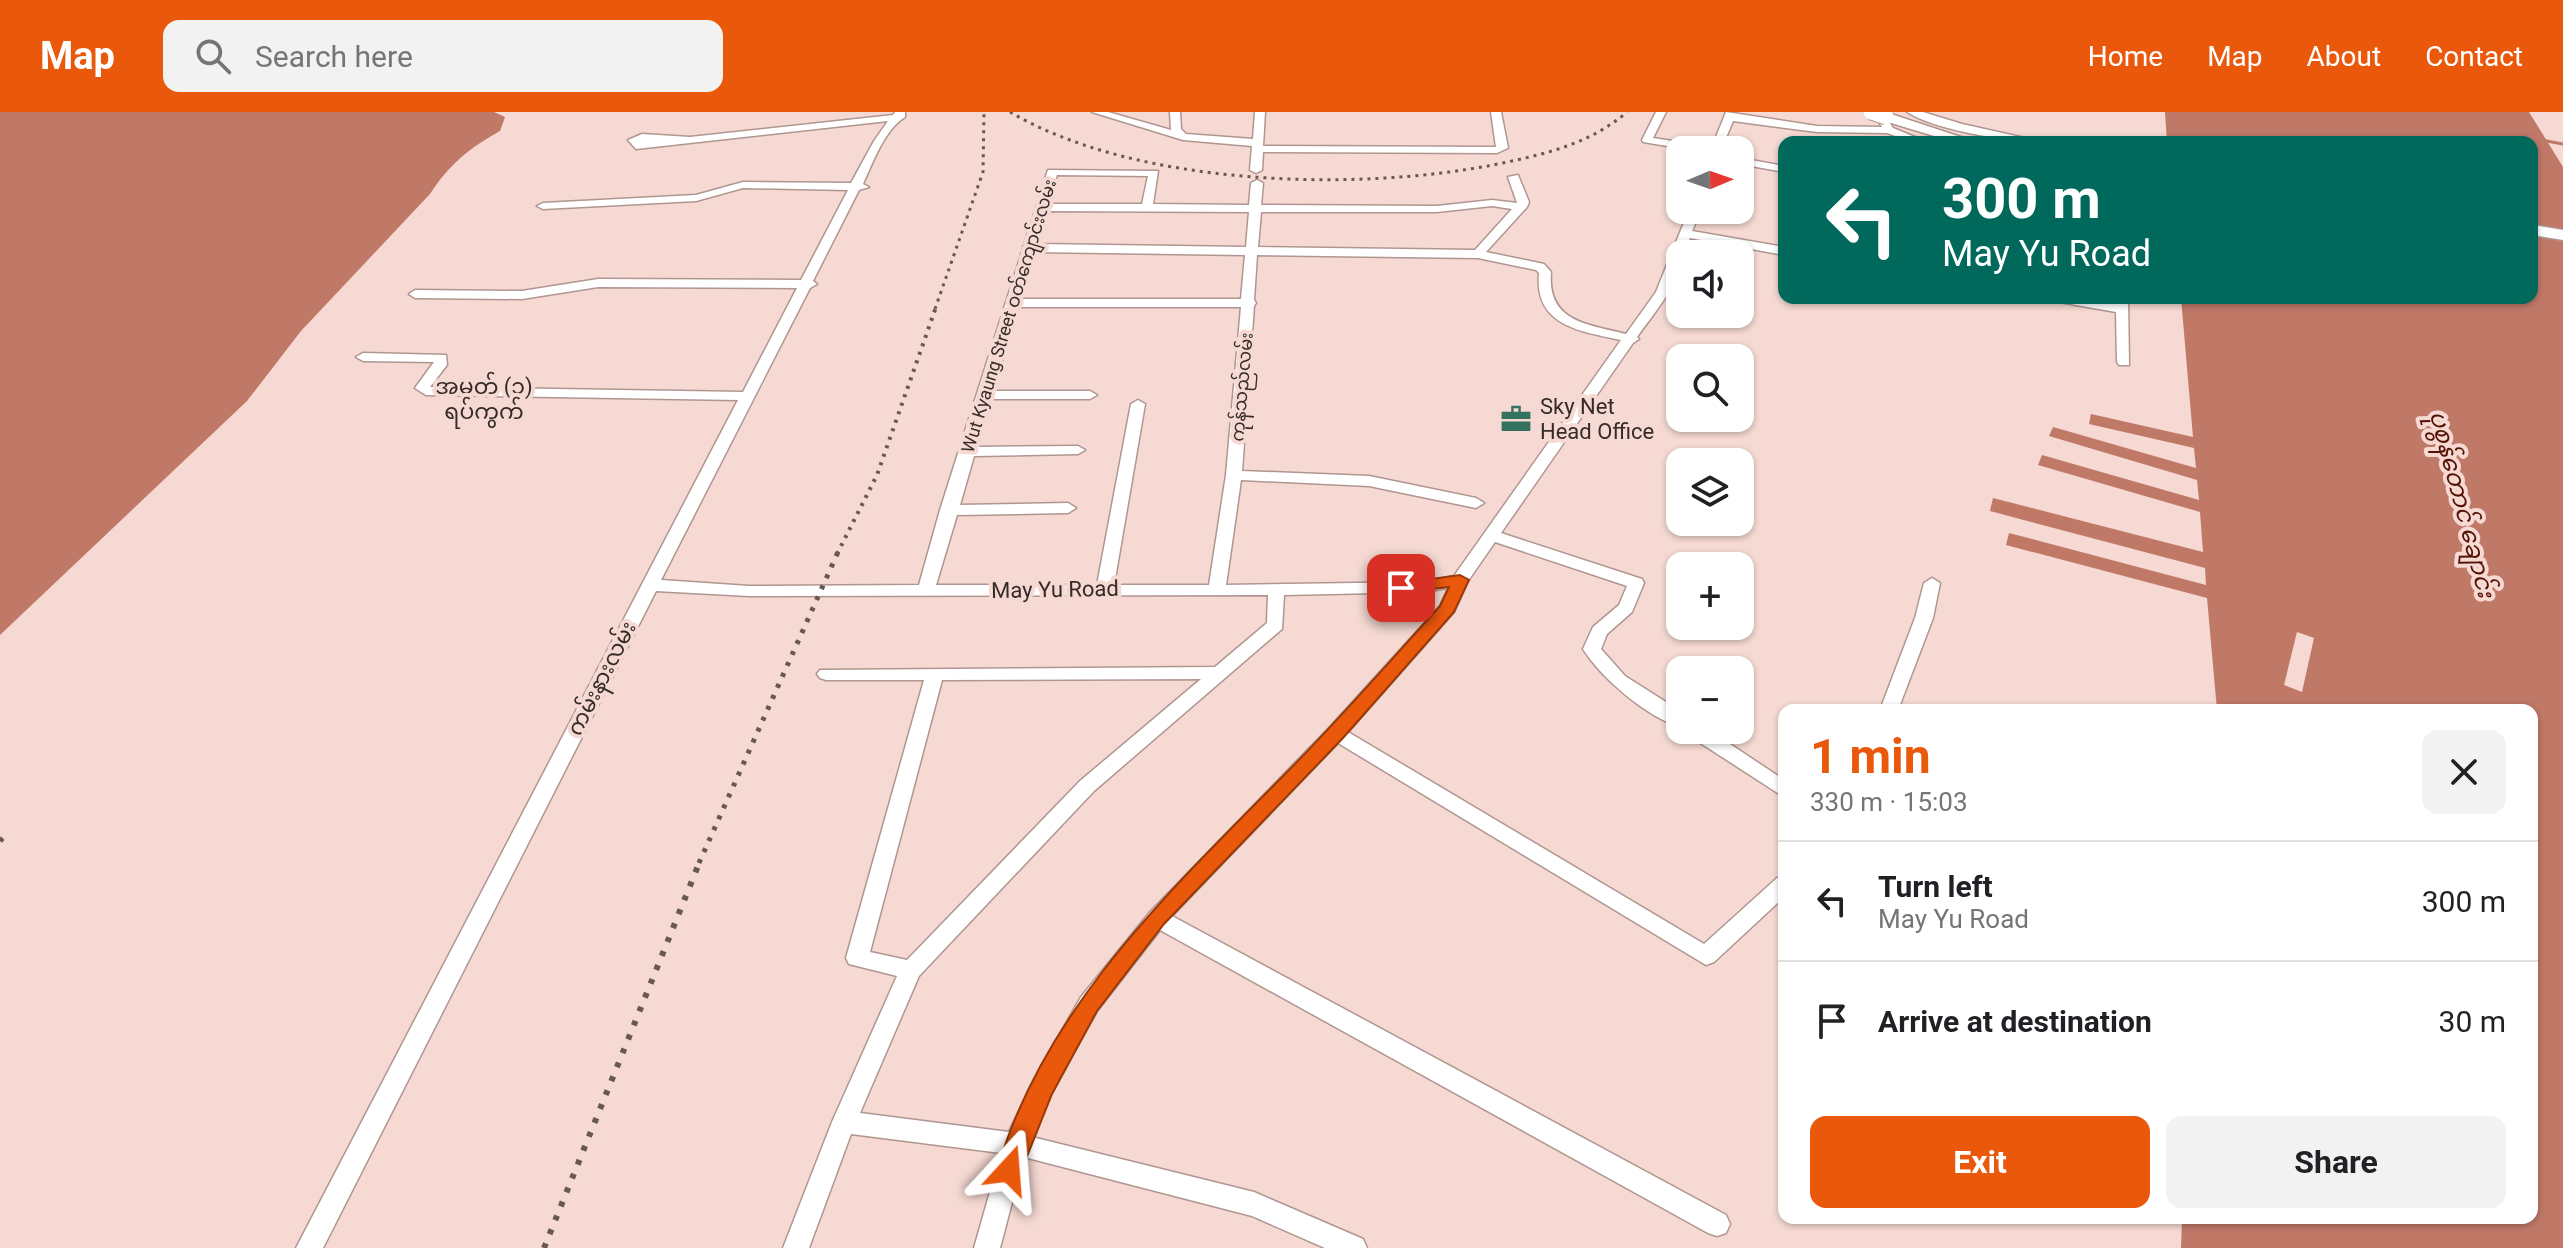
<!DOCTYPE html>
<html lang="en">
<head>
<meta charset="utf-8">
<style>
	body { margin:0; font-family:Roboto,"Noto Sans Myanmar",sans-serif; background:#f2f2f2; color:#202124; height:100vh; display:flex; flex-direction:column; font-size:30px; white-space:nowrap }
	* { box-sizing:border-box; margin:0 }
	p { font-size:26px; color:#757577 }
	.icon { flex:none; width:44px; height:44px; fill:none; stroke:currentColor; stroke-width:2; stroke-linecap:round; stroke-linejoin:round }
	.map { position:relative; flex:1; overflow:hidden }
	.details { position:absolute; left:1778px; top:592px; width:760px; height:520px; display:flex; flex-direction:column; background:#fff; border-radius:16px; box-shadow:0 2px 6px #0004 }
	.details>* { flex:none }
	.top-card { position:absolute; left:1778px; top:24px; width:760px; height:168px; border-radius:16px; box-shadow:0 2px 6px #0004; background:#00695c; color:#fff; overflow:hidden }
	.needle { width:52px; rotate:88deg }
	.fabs { position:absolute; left:1666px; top:24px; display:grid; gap:16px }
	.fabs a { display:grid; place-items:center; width:88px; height:88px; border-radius:16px; background:#fff; box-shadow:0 2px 6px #0004; font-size:40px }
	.pin { position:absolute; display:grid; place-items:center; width:68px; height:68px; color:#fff; margin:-34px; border-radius:16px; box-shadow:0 4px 12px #0006 }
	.me { position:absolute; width:88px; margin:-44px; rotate:19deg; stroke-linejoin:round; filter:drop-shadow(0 0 6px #0008) }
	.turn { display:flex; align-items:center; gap:28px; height:168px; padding:0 32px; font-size:36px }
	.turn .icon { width:104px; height:104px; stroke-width:2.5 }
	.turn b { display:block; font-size:56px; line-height:68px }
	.round { display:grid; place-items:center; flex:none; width:84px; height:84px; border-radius:16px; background:#f2f2f2 }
	.headline { display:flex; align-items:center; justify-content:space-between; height:136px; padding:0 32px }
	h1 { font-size:48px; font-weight:700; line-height:60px; color:#ea580c }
	.primary-button { display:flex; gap:16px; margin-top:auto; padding:16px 32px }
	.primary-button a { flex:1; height:92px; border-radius:16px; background:#ea580c; color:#fff; font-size:32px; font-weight:700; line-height:92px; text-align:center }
	.primary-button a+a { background:#f2f2f2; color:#202124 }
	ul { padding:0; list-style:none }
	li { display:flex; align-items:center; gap:24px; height:120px; padding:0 32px; border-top:2px solid #e0e0e0 }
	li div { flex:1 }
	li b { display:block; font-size:30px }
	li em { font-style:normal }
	header { display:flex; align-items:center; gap:48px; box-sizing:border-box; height:112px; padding:0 40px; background:#ea580c; color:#fff }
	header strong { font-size:38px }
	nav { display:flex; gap:44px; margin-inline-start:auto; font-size:28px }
	.search { width:560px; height:72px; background:#f2f2f2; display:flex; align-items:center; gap:20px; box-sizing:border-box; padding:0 28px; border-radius:16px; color:#757577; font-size:30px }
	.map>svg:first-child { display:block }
</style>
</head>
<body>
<header>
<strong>Map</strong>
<div class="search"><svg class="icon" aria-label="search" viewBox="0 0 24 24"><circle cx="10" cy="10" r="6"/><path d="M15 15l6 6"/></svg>Search here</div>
<nav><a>Home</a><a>Map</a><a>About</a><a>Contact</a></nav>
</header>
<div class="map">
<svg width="2563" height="1136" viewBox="0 0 2563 1136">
	<rect width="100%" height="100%" fill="#f5d9d2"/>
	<g fill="#c07867">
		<path d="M0 0H494L505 5 500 19C469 36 449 53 430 82L301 219 247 289 0 523Z"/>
		<path d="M2165 0H2529L2563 55V1136H2181L2182 1106H2532V598H2217L2207 486 2006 433 2009 421 2206 473 2205 456 1990 399 1993 386 2203 440 2200 400 2038 353 2042 343 2199 388 2197 368 2049 324 2053 315 2196 356 2194 336 2089 312 2091 302 2193 325 2181 186H2532V30H2167Z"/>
	</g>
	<path fill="#f5d9d2" d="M2297 520 2314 526 2302 580 2284 573Z"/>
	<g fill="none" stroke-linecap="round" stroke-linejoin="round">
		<path stroke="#c07867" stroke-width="3" d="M2541 28 2563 32"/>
		<g stroke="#b09690" stroke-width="3">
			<g id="minor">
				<path d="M895 0H905V5C885 17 873 50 863 72L869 75 859 78 813 169 817 172 810 176 661 468 749 474 919 473 940 398 1048 58 1158 59 1153 92 1249 93 1251 71 1257 68 1263 71 1261 93 1437 94 1492 88 1517 91 1508 65 1518 63 1529 90 1527 95 1486 140 1544 152 1551 160C1547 210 1587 212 1626 222L1656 180 1689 98H1701L1692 119 1784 135V143L1690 126 1683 142H1680C1680 173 1654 201 1637 225L1639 227 1633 231 1501 421 1642 467 1644 471 1632 500 1607 522 1601 537 1625 564 1680 599V615C1647 605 1601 566 1583 537L1593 515 1619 493 1627 474 1495 430 1468 469 1454 500 1348 620 1704 832 1777 766 1784 764V785L1714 850 1706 853 1338 631 1172 804 1726 1103 1730 1112 1726 1121 1717 1124 1708 1121 1160 818 1097 899 1051 981 1032 1025 1254 1080 1363 1127 1367 1136H1325L1252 1104 1024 1045 1000 1136H974L1001 1041 851 1022 809 1136H783L832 1010 897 864 849 852 846 846 924 568H826L820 566 817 562 820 558 1215 555 1267 511 1268 483 749 484 656 479 323 1136H296L738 288 426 283 415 276 434 250 363 249 356 245 363 241 446 243 447 253 430 275 743 280 797 176 598 175 522 187 415 186 409 182 415 178 522 179 598 167 801 168 848 78 743 76 696 89 543 97 537 94 543 91 696 83 743 70 851 71 874 29 888 9 636 37 628 28 642 22 690 25 893 3ZM1057 63 1148 64 1142 92H1048ZM1492 94 1512 97 1475 138 1258 135 1261 100H1437ZM1046 99 1249 100 1246 135 1036 132ZM1034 140 1245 143 1241 187H1020ZM1257 143 1478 146 1536 158 1539 161C1534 214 1580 219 1621 228L1454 464 1424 470 1226 473 1241 368 1369 374 1476 396 1484 391 1476 386 1369 364 1242 359 1254 194 1256 191 1254 188ZM1018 195H1241L1226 363 1209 473H1114L1145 292 1138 288 1131 292 1097 473H936L957 403 1068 401 1076 396 1068 391 960 393 974 344 1078 342 1085 338 1078 334 977 335 991 287H1090L1097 283 1090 279H993ZM1448 476 1440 494 1329 616 1150 800 1081 885 1035 966 1009 1020 860 1001 919 864 1094 679 1282 517 1284 483 1424 480ZM1201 567 1080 669 907 848 870 840 942 568Z"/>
				<path d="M1092 0H1108L1171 18 1170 0H1180L1181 17 1186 22 1253 27 1255 0H1265L1263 34 1496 35 1491 0H1501L1508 36 1497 41 1263 40 1262 58 1256 61 1250 58 1252 34 1183 28Z"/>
				<path d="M1656 0H1666L1653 26 1712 35 1726 0 1817 14 1882 15 1873 0H1883L1893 16 1927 30H1912L1887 21 1817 20 1733 9 1721 38H1691L1643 30 1642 28Z"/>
				<path d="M1907 0H1923L1962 12 2043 30C2009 30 1935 18 1907 0Z"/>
				<path d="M1740 46 1784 54V60L1740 52Z"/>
				<path d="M2053 186H2082L2116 192V186H2128L2129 253H2119L2117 250 2116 200 2059 190Z"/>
				<path d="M1932 466 1940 471 1933 506 1898 598H1880L1915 506 1924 471Z"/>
				<path d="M1686 618H1709L1784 668V685L1688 623Z"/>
			</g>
		</g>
		<g stroke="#b09690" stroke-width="3">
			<g id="major">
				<path d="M1881 2H1891L1976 30H1954L1881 8Z"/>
				<path d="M2532 113 2563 118V128L2532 123Z"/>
			</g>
		</g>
		<use href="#minor" fill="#fff" fill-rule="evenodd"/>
		<use href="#major" fill="#fff" fill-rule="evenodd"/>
		<g stroke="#675854" stroke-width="3" stroke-dasharray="3 5" stroke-linecap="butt">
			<path d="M1010 0C1136 74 1352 80 1493 53 1541 43 1589 33 1627 0"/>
			<path d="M935 197 983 60 984 0"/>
		</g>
		<path stroke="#675854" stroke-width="4" stroke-dasharray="3 6" stroke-linecap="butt" d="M837 442 877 363 936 195"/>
		<g stroke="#675854" stroke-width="5" stroke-dasharray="4 8" stroke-linecap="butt">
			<path d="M0 729 3 726"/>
			<path d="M699 751 838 440"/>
		</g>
		<path stroke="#675854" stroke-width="6" stroke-dasharray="5 10" stroke-linecap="butt" d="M544 1136 700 749"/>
		<g stroke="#b09690" stroke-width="17" stroke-linecap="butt">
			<path id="major-bridge" d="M1871 0 1886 5"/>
		</g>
		<use href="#major-bridge" stroke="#fff" stroke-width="15"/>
	</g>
	<path fill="#ea580c" stroke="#983908" stroke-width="2" d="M1460 463 1469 468 1454 500 1343 626 1164 812 1097 899 1052 982 1018 1067 1009 1070 1000 1067 997 1058C1045 893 1175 774 1292 655 1343 603 1391 548 1440 494L1449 475 1401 481 1395 480V472Z"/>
	<defs>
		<g id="office-bare" transform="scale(2.4)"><path d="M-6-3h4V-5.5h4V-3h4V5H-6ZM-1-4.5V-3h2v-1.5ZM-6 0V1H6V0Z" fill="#34725f" stroke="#f5d9d2" stroke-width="2.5" paint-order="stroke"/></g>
	</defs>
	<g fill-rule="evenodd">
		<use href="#office-bare" x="1516" y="307"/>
	</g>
	<g text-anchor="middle" stroke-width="8" stroke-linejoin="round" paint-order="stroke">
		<g font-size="18" fill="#352b28" stroke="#f5d9d2">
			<text transform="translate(1009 204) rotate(-73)" y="6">Wut Kyaung Street ဝတ်ကျောင်းလမ်း</text>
			<text transform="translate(1242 275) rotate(-85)" y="6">ကုန်သည်လမ်း</text>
		</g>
		<g font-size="22" fill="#352b28" stroke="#f5d9d2">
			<text x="484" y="282">အမှတ် (၁)<tspan x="484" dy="25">ရပ်ကွက်</tspan></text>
		</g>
		<g font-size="22" fill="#352b28" stroke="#f5d9d2" text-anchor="start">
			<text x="1540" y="302">Sky Net<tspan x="1540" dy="25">Head Office</tspan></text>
		</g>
		<g font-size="22" fill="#352b28" stroke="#f5d9d2">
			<text transform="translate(1055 477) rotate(-1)" y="8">May Yu Road</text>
			<text transform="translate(601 566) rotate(-63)" y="8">ကမ်းနားလမ်း</text>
		</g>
		<g font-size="24" font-style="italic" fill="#531203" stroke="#f5d9d2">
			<text transform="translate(2462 392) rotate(75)" y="8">ပုစွန်တောင် ချောင်း</text>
		</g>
	</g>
</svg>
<div class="fabs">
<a><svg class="needle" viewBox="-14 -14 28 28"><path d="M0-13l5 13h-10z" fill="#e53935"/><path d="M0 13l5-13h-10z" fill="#757577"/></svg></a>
<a><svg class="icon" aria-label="sound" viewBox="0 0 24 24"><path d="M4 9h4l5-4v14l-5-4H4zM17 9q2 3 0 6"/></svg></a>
<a><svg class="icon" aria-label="search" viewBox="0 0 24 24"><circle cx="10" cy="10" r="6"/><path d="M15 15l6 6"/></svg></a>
<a><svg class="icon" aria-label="layers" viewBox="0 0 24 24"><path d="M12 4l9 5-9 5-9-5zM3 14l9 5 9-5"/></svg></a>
<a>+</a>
<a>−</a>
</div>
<div class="pin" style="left:1401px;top:476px;background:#d93025"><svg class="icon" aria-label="arrive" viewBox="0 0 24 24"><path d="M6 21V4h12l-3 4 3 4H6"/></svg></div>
<svg class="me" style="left:1009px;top:1058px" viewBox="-20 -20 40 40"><path d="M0-17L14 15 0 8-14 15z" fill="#ea580c" stroke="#fff" stroke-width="4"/></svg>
<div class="top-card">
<div class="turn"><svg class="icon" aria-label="left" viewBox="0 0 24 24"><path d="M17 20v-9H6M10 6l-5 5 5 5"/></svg><div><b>300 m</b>May Yu Road</div></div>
</div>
<section class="details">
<div class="headline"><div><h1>1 min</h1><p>330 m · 15:03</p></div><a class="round"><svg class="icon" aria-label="close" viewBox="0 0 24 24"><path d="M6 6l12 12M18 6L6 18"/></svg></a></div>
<ul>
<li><svg class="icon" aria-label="left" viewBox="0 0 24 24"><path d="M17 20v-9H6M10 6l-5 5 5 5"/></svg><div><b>Turn left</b><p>May Yu Road</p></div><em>300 m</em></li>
<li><svg class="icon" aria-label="arrive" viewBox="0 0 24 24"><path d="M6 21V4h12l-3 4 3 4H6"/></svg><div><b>Arrive at destination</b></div><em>30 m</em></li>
</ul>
<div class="primary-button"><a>Exit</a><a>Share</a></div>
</section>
</div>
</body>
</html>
